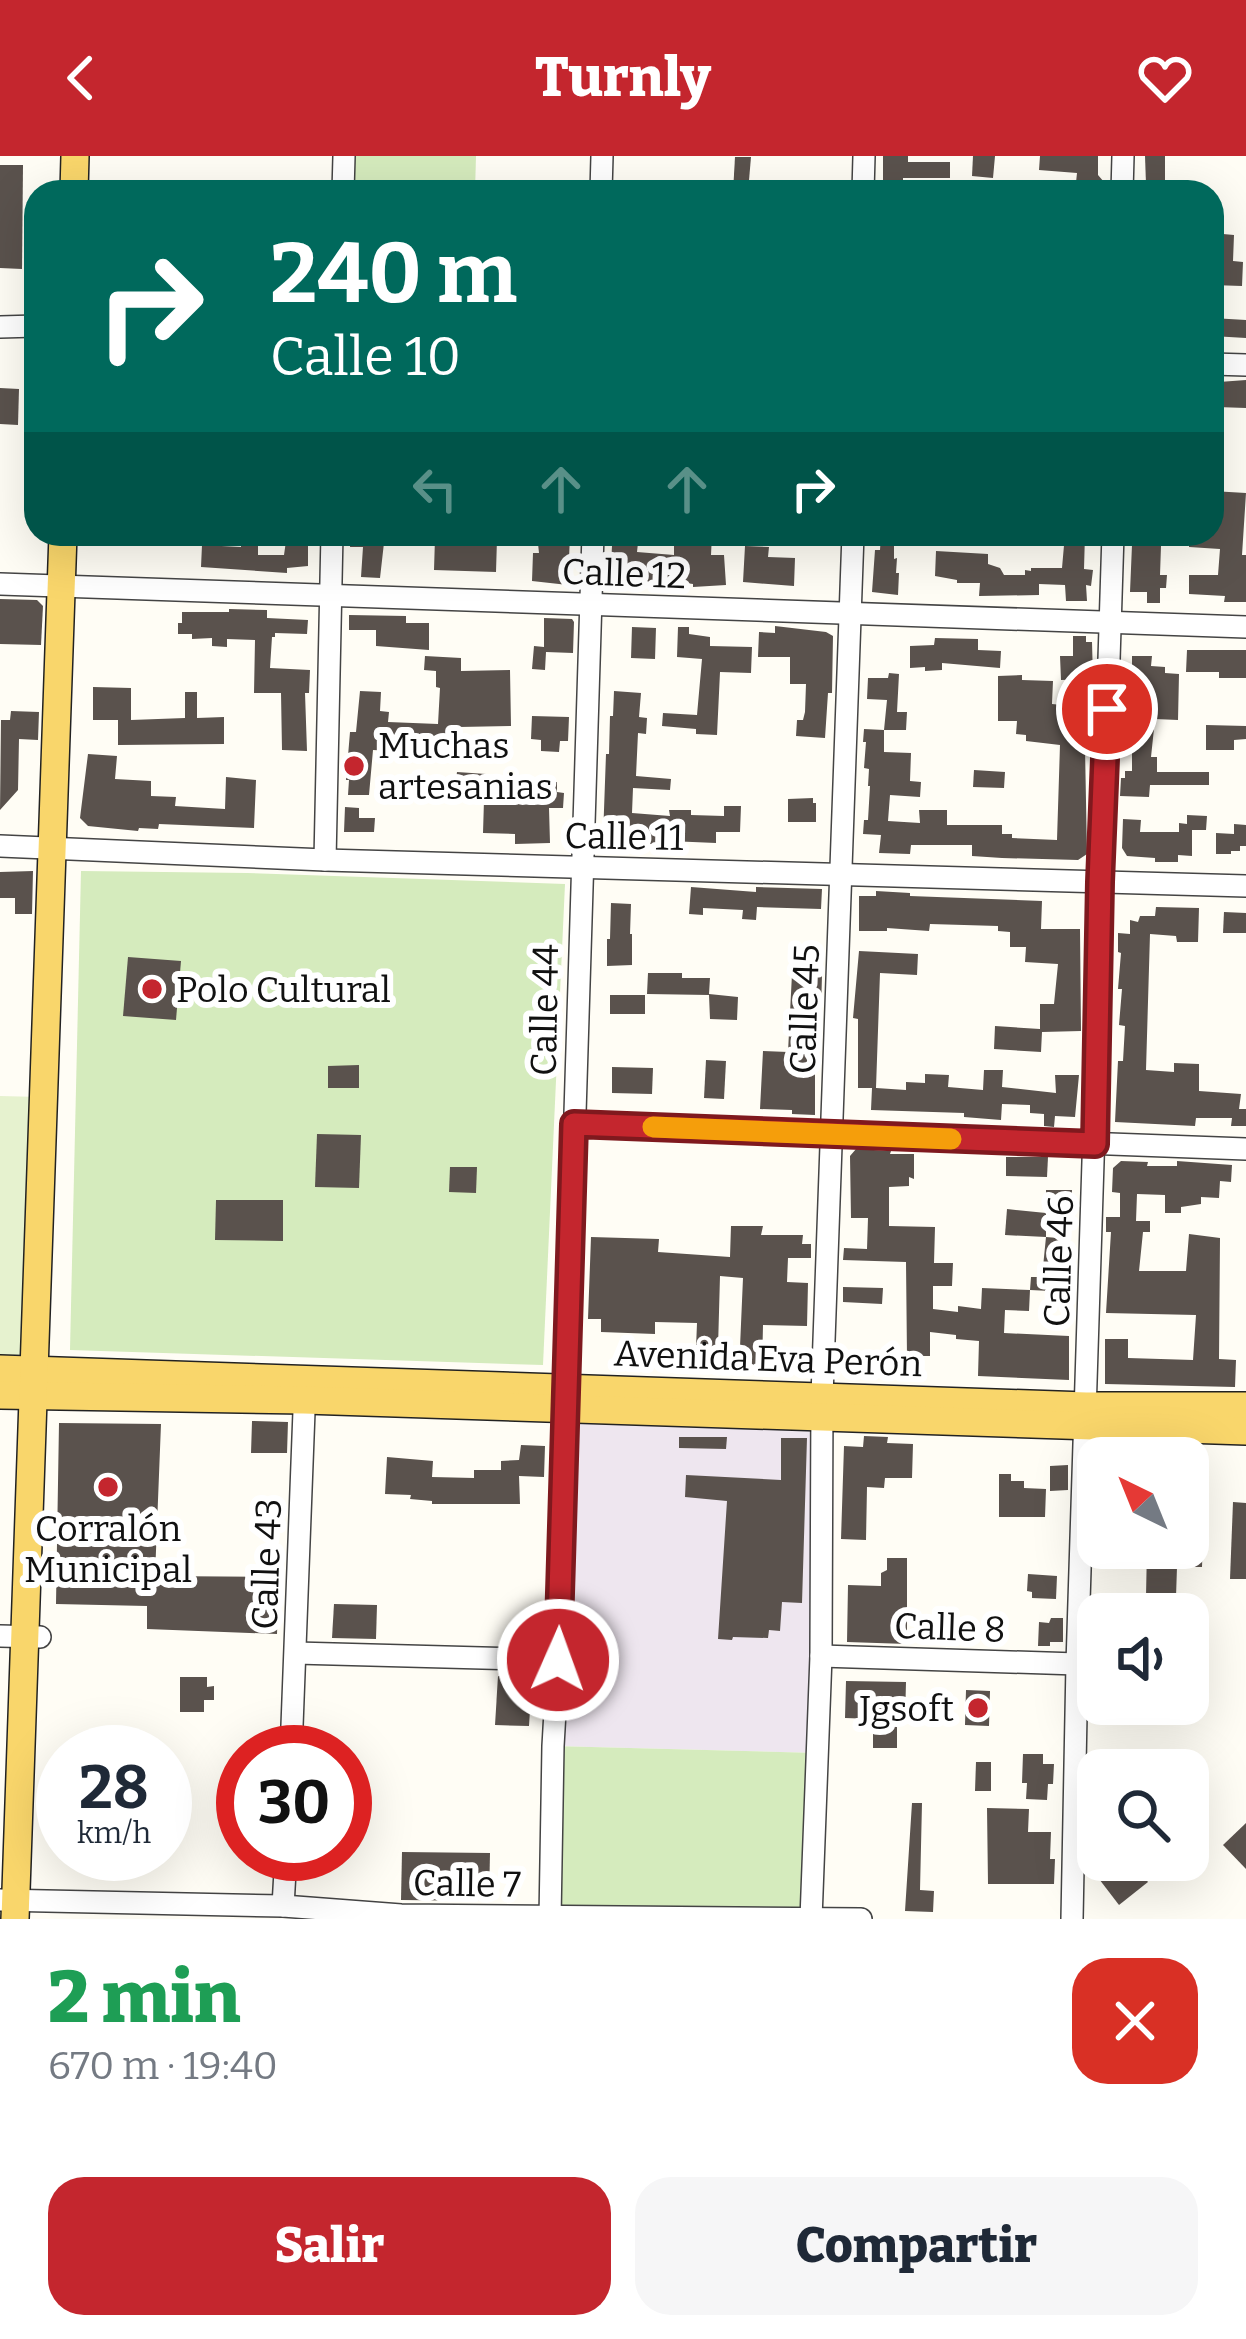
<!DOCTYPE html>
<html lang="es">
<head>
<meta charset="utf-8">
<style>
	body { margin:0; font-family:Bitter,serif; background:#f6f6f7; color:#1f2937; height:100vh; display:flex; flex-direction:column; font-size:45px; white-space:nowrap }
	* { box-sizing:border-box; margin:0 }
	p { font-size:39px; color:#747a83 }
	.icon { flex:none; width:66px; height:66px; fill:none; stroke:currentColor; stroke-width:2; stroke-linecap:round; stroke-linejoin:round }
	.map { position:relative; height:1763px; overflow:hidden }
	.sheet { display:flex; flex-direction:column; background:#fff; flex:1 }
	.sheet>* { flex:none }
	.banner { position:absolute; left:24px; top:24px; width:1200px; height:366px; border-radius:36px; box-shadow:0 12px 48px #0002; background:#00695c; color:#fff; overflow:hidden }
	.needle { width:78px; rotate:317deg }
	.fabs { position:absolute; left:1077px; top:1281px; display:grid; gap:24px }
	.fabs a { display:grid; place-items:center; width:132px; height:132px; border-radius:24px; background:#fff; box-shadow:0 12px 48px #0002; font-size:60px }
	.speed { position:absolute; left:36px; top:1569px; display:flex; gap:24px; font-size:60px; font-weight:700; text-align:center }
	.speed>* { display:grid; place-content:center; width:156px; height:156px; border-radius:50%; background:#fff; box-shadow:0 12px 48px #0002; line-height:1 }
	.speed small { font-size:30px; font-weight:400 }
	.speed .limit { border:18px solid #d22; background:#fff; color:#111 }
	.pin { position:absolute; display:grid; place-items:center; width:102px; height:102px; color:#fff; margin:-51px; border:6px solid #fff; border-radius:50%; box-shadow:0 3px 12px #0007 }
	.me { position:absolute; width:132px; margin:-66px; rotate:2deg; stroke-linejoin:round; filter:drop-shadow(0 0 9px #0008) }
	.turn { display:flex; align-items:center; gap:42px; height:252px; padding:0 48px; font-size:54px }
	.turn .icon { width:156px; height:156px; stroke-width:2.5 }
	.turn b { display:block; font-size:84px; line-height:102px }
	.lanes { display:flex; align-items:center; height:114px; padding:0 48px; background:#0003; justify-content:center; gap:60px; direction:ltr }
	.lanes .off { opacity:.35 }
	.round { display:grid; place-items:center; flex:none; width:126px; height:126px; border-radius:36px; background:#f6f6f7 }
	.headline { display:flex; align-items:center; justify-content:space-between; height:204px; padding:0 48px }
	h1 { font-size:72px; font-weight:800; line-height:90px; color:#1e9e55 }
	.button { display:flex; gap:24px; margin-top:auto; padding:24px 48px }
	.button a { flex:1; height:138px; border-radius:36px; background:#c4262e; color:#fff; font-size:48px; font-weight:800; line-height:138px; text-align:center }
	.button a+a { background:#f6f6f7; color:#1f2937 }
	header { display:flex; justify-content:space-between; align-items:center; height:156px; padding:0 48px; background:#c4262e; color:#fff; font-size:54px; font-weight:800 }
	.map>svg:first-child { display:block }
</style>
</head>
<body>
<header><svg class="icon" aria-label="back" viewBox="0 0 24 24"><path d="M15 5l-7 7 7 7"/></svg>Turnly<svg class="icon" aria-label="heart" viewBox="0 0 24 24"><path d="M12 20l-8-8c-3-5 5-10 8-4 3-6 11-1 8 4z"/></svg></header>
<div class="map">
<svg width="1246" height="1763" viewBox="0 0 1246 1763">
	<rect width="100%" height="100%" fill="#fffdf5"/>
	<path fill="#eee6ef" d="M566 1253 822 1261 817 1597 553 1590Z"/>
	<g fill="#d5ebbd">
		<path d="M352 0H476L475 36H351Z"/>
		<path d="M81 715 247 717 565 728 543 1209 70 1194Z"/>
		<path d="M553 1590 817 1597 811 1761 550 1762Z"/>
	</g>
	<path fill="#e6f2cf" d="M0 940 40 941 29 1199H0Z"/>
	<g fill="#5a524d">
		<path d="M883 0H908V6H950V22H903V36H883Z"/>
		<path d="M973 0H995L993 22 972 20Z"/>
		<path d="M1040 0H1098V19L1104 26 1103 36H1075L1077 17 1039 14Z"/>
		<path d="M1145 0H1165V28H1146Z"/>
		<path d="M735 1H751L748 36H733Z"/>
		<path d="M0 9H23L22 113 0 112Z"/>
		<path d="M1212 77 1234 79 1233 105 1243 106 1242 130 1212 129Z"/>
		<path d="M1212 162 1246 164V182L1212 180Z"/>
		<path d="M1246 224V252L1217 251 1219 226Z"/>
		<path d="M0 232 19 233 18 269 0 268Z"/>
		<path d="M1212 335 1246 337 1242 399H1246V446H1224L1225 440 1189 438V419H1218L1220 393 1189 391V378H1212Z"/>
		<path d="M287 378H299V390H308V410L287 412V417L201 411 202 389 241 391V386L258 387V399H284Z"/>
		<path d="M351 378H385L380 422 361 421 363 391H350Z"/>
		<path d="M537 378H570L568 429 532 425 533 397H539Z"/>
		<path d="M674 378H712L711 399H724L726 429 693 431V428L671 425 610 427 612 390H619V386L638 387 637 396 674 399Z"/>
		<path d="M881 378H894V403L897 402 896 417H899L898 439 872 436 875 394H880Z"/>
		<path d="M1065 378H1085L1084 413 1093 414 1091 430 1086 429 1087 445H1066L1065 429 1039 428V439L979 440 980 427H957V424L935 420 936 395 988 398V408L1000 412 1004 419H1025V414L1031 415V412H1062Z"/>
		<path d="M1138 378H1166V390H1161L1160 419H1167L1166 432H1160V447H1147V436H1130L1132 389H1138Z"/>
		<path d="M435 382 455 383V388L483 387 484 382 497 383 496 416 434 414Z"/>
		<path d="M745 390 769 391 768 401 795 402 794 430 743 426Z"/>
		<path d="M0 443 37 444 43 450 41 489 0 488Z"/>
		<path d="M229 453 267 454V462L308 464 307 478 275 477V481H272L270 512 310 514 309 537H305L307 595 282 594 281 537H254L255 484 227 483V491L212 490V482L192 483V478H178V467H182V456H229Z"/>
		<path d="M349 459 406 460V467H429V494L376 490V474H349Z"/>
		<path d="M544 462 572 463 574 466 573 497 546 496 545 514 532 513 534 490 544 491Z"/>
		<path d="M775 470 826 476 833 480 832 537H828L825 582 796 580 797 564H803L805 556 806 528H790V501H758L759 476 775 477Z"/>
		<path d="M632 471 656 472 655 503 631 502Z"/>
		<path d="M678 471H689V478L710 481V490L752 491 751 517 720 516 717 579 696 578V573L662 570 663 557 697 559 702 503 677 501Z"/>
		<path d="M1073 480H1086V486H1092L1093 523 1061 524 1060 500H1073Z"/>
		<path d="M935 482 978 483V494L1001 495 1000 512 942 507V514L925 515V511L910 512V490L934 489Z"/>
		<path d="M1187 494H1246V522H1219V516H1186Z"/>
		<path d="M425 500 461 502V515L510 514 511 570 459 571 457 598 373 594 369 639H348L349 624H346L350 576H356L360 535 381 536 380 555 389 556 388 566 438 568 440 532 436 531V515L424 514Z"/>
		<path d="M1132 500H1152L1151 510 1165 511V517L1179 518 1178 564 1155 563 1151 601H1157V616H1209V629H1150L1149 641 1120 640 1121 622H1125V615H1132V592H1126L1127 559 1149 560 1150 525 1132 527Z"/>
		<path d="M889 517 899 518 897 556H907L906 574H884L887 544 867 543 868 522H888Z"/>
		<path d="M1022 519V524L1053 525 1052 548 1062 549V558L1090 559 1089 592H1085L1087 698 1078 704 1002 702 972 700V689H911L910 698 879 697 881 679 863 678 864 664H868L870 630H868L869 613 864 612 866 586H863L864 573 884 574V596L911 597 910 625 921 626 920 641 890 639 888 665 920 667 919 654H947V669H1002V678H1012V682L1057 684 1060 589 1026 585V579L1016 578 1017 565H998V520Z"/>
		<path d="M93 531 131 532V564L185 562V536H197V562L224 561V588L118 589V564H93Z"/>
		<path d="M614 535 641 537 639 561 647 562 646 578 638 577 636 620 671 623 670 634 633 632 632 657 670 660 669 654H691V659L724 660V650H741L740 676H716V687L669 685 668 689 611 686V682H603L606 598H609L610 560H613Z"/>
		<path d="M11 555 39 556 38 584 19 583 18 634 0 654 1 564H10Z"/>
		<path d="M532 560 569 561 568 585H560L559 596 541 595V584L531 583Z"/>
		<path d="M1206 569 1246 570V583L1234 584V594H1206Z"/>
		<path d="M88 598 117 600 115 623 151 625V640L176 641 175 650 225 653 226 621 256 624 254 672 159 668 158 673 139 672 138 675 88 670 80 662Z"/>
		<path d="M974 614 1005 616 1004 632 973 631Z"/>
		<path d="M457 616 486 618 485 636 455 634Z"/>
		<path d="M532 625 557 626V636L564 637 563 652H549L550 687 515 688V678L483 677 484 644 531 646Z"/>
		<path d="M813 642V647H816V666H788V643Z"/>
		<path d="M345 651 359 652V662H375L374 676H344Z"/>
		<path d="M1187 659 1207 660 1206 674H1192V700L1178 699V706H1155V702L1127 700 1122 692 1123 663 1141 664 1140 676H1179V667L1187 668Z"/>
		<path d="M1234 668 1246 669V690H1240V695H1231V698H1216V677L1234 678Z"/>
		<path d="M33 715 32 758H15V742H0V716Z"/>
		<path d="M691 731 756 736V731L822 733 821 753 757 751 756 764 742 763 743 754 703 752V759L689 758Z"/>
		<path d="M876 735 910 737V740L1042 745 1041 773H1080L1081 875 1042 876 1041 896 994 893 995 870 1040 873V848H1054L1058 808 1025 806 1026 791H1010V776L998 775V770L930 768 929 775 887 772V775H859V740H876Z"/>
		<path d="M611 747 631 748 630 778H632V809L607 810V783H610Z"/>
		<path d="M1156 751 1199 752 1198 786H1177L1176 780 1150 778 1146 914 1174 916V907L1199 908V935L1241 938 1239 953H1246V970H1231L1232 962H1196L1195 970 1115 966 1118 905H1123L1125 870 1119 869 1122 833H1118L1121 797 1118 796V777L1130 778V764L1138 766 1140 760H1155Z"/>
		<path d="M1224 756 1246 757V777H1223Z"/>
		<path d="M859 795 918 798 917 819 880 817 876 932 906 934V926L925 927V918L949 919 948 931 983 934 984 914H1003L1002 931 1056 937 1055 919H1079L1075 961 1055 960 1054 971 1044 970V958L1030 957V949L1002 948 1001 964 964 961V957L871 954 872 932H858V863L853 862Z"/>
		<path d="M128 801 181 805 176 864 123 860Z"/>
		<path d="M799 806 817 807 816 819H822L821 855H818L817 898H815V959L792 958V954L760 953 763 895 788 896 792 818 797 817Z"/>
		<path d="M648 817H682V822H710L709 838 738 841 737 864 710 863 709 839 647 838Z"/>
		<rect x="610" y="839" width="35" height="19"/>
		<path d="M706 904 726 905 724 943 704 942Z"/>
		<path d="M359 909V932H328V910Z"/>
		<path d="M612 911 653 912 652 938 612 937Z"/>
		<path d="M317 978 361 979 359 1032 315 1031Z"/>
		<path d="M856 993 891 995 890 998H914V1023L909 1021V1030L889 1031V1070L935 1071 934 1107H953L952 1130H933V1153L958 1156V1150L981 1153 982 1132 1030 1134 1029 1155 1005 1154 1004 1177 1069 1180V1224L978 1220 979 1185 956 1183V1179L930 1176V1200H907L906 1106 843 1104 844 1092 867 1093 868 1062H851L850 1000Z"/>
		<path d="M1006 1001H1048L1047 1021 1006 1020Z"/>
		<path d="M1121 1005 1148 1006 1147 1010H1177V1005L1232 1009 1231 1026 1220 1025 1219 1042 1201 1041V1048L1181 1051V1057H1165V1039L1137 1038 1136 1065H1150V1076H1143L1139 1115H1186L1189 1078 1220 1082 1219 1203 1236 1204 1235 1231 1105 1228V1183H1128V1202L1193 1204 1196 1159 1106 1157 1111 1076H1106V1061H1120V1037L1112 1036 1113 1012Z"/>
		<path d="M450 1011H477L476 1037 449 1036Z"/>
		<path d="M1046 1034H1072L1071 1057H1046Z"/>
		<path d="M216 1044H283V1085L215 1084Z"/>
		<path d="M1007 1053 1046 1057V1081L1005 1079Z"/>
		<path d="M731 1070H763L761 1079H803L802 1088H811V1102H788L787 1126 808 1127 807 1170 763 1169 762 1214H739L743 1122 720 1120 718 1192H696L697 1167 655 1166V1178L601 1176V1163H588L591 1081 659 1083 658 1096 730 1101Z"/>
		<path d="M1046 1081 1070 1083 1068 1113H1072L1071 1136 1030 1134 1031 1121H1042Z"/>
		<path d="M843 1131 883 1132 882 1148 843 1146Z"/>
		<path d="M252 1265 288 1266 287 1297H251Z"/>
		<path d="M59 1267 161 1268 155 1420 279 1421 277 1478 147 1473V1450L56 1448Z"/>
		<path d="M864 1280 888 1281 887 1287 913 1288 912 1322H885L884 1332 867 1331 866 1384 841 1383 844 1290 863 1291Z"/>
		<path d="M679 1281H727L726 1293 679 1292Z"/>
		<path d="M781 1282H807L802 1447 782 1446 780 1475 769 1474 768 1482 733 1481 732 1484 718 1483 727 1345 685 1341 686 1319 781 1324Z"/>
		<path d="M521 1289 545 1290 544 1321 519 1320 520 1348H432V1345L410 1343 411 1339 385 1338 387 1301 433 1305 432 1321 474 1322V1314H501V1305L519 1304Z"/>
		<path d="M1068 1309V1334L1050 1335V1310Z"/>
		<path d="M999 1318H1011V1325H1024V1332L1046 1333 1045 1361H999Z"/>
		<path d="M1233 1346 1246 1347V1423H1230Z"/>
		<path d="M1188 1354H1204L1202 1411H1177L1176 1441 1146 1440 1147 1392H1188Z"/>
		<path d="M887 1402H907V1488L847 1486 848 1429 881 1430V1417L887 1414Z"/>
		<path d="M1028 1418 1057 1420 1056 1443 1032 1442V1436L1027 1435Z"/>
		<path d="M334 1448 377 1449 376 1483 332 1482Z"/>
		<path d="M1051 1462H1063V1486H1050V1490H1038L1039 1466 1049 1467Z"/>
		<path d="M498 1520 532 1521 529 1570 495 1569Z"/>
		<path d="M180 1521H207V1531L214 1530V1544H204V1556H180Z"/>
		<path d="M846 1525 906 1526 905 1564 897 1563V1592H873V1563L845 1562Z"/>
		<path d="M966 1534 990 1535 989 1570 965 1569Z"/>
		<path d="M1023 1598H1043V1608H1054L1053 1628H1048L1047 1644 1026 1643 1027 1627H1022Z"/>
		<path d="M976 1606H991V1635H975Z"/>
		<path d="M912 1647H922L920 1734 934 1735 933 1756 905 1755Z"/>
		<path d="M987 1652 1029 1653 1028 1676H1051L1050 1703H1055L1054 1728H988Z"/>
		<path d="M1246 1667V1713L1223 1689Z"/>
		<path d="M402 1696 490 1697 489 1745 401 1744Z"/>
		<path d="M1116 1704H1130L1148 1726 1119 1749 1096 1719Z"/>
	</g>
	<g fill="none" stroke-linecap="round" stroke-linejoin="round">
		<g stroke="#444" stroke-width="24">
			<g id="minor">
				<path d="M343 36 344 0"/>
				<path d="M601 36 602 0"/>
				<path d="M863 36 864 0"/>
				<path d="M1122 36 1123 0"/>
				<path d="M0 171 36 170"/>
				<path d="M1212 208 1246 209"/>
				<path d="M0 428 1246 471"/>
				<path d="M0 690 325 704 1246 730"/>
				<path d="M325 704 332 378"/>
				<path d="M575 968 1246 993"/>
				<path d="M0 1480 40 1481"/>
				<path d="M296 1497 558 1504"/>
				<path d="M821 1500 1077 1508"/>
				<path d="M291 1596 305 1229"/>
				<path d="M0 1744 283 1750 401 1759 861 1763"/>
				<path d="M283 1750 286 1698"/>
				<path d="M550 1763 553 1590 558 1504 593 378"/>
				<path d="M811 1763 821 1500 822 1240 853 378"/>
				<path d="M1072 1763 1077 1508 1113 378"/>
			</g>
		</g>
		<g stroke="#222" stroke-width="30">
			<g id="major">
				<path d="M74 36 75 0"/>
				<path d="M0 1213 1086 1250H1246"/>
				<path d="M0 1239 304 1244 1246 1275"/>
				<path d="M15 1763 63 378"/>
			</g>
		</g>
		<use href="#minor" stroke="#fff" stroke-width="21"/>
		<use href="#major" stroke="#f9d66b" stroke-width="27"/>
	</g>
	<g fill="none" stroke-linecap="round" stroke-linejoin="round">
		<g stroke="#7f191e" stroke-width="30">
			<path id="route" d="M558 1504 574 968 1095 988 1100 726 1107 553"/>
		</g>
		<use href="#route" stroke="#c4262e" stroke-width="21"/>
		<path stroke="#f59e0b" stroke-width="21" d="M653 971 951 983"/>
	</g>
	<g fill="#c4262e" stroke="#fff" stroke-width="4.5">
		<circle cx="354" cy="610" r="12"/>
		<circle cx="152" cy="833" r="12"/>
		<circle cx="108" cy="1331" r="12"/>
		<circle cx="978" cy="1552" r="12"/>
	</g>
	<g text-anchor="middle" stroke-width="12" stroke-linejoin="round" paint-order="stroke">
		<g font-size="36" fill="#111" stroke="#fff">
			<text transform="translate(624 417) rotate(2)" y="13">Calle 12</text>
			<text transform="translate(624 680) rotate(1)" y="13">Calle 11</text>
			<text transform="translate(804 853) rotate(-88)" y="13">Calle 45</text>
			<text transform="translate(544 854) rotate(-89)" y="13">Calle 44</text>
			<text transform="translate(1058 1105) rotate(-88)" y="13">Calle 46</text>
			<text transform="translate(768 1202) rotate(2)" y="13">Avenida Eva Perón</text>
			<text transform="translate(266 1408) rotate(-88)" y="13">Calle 43</text>
			<text transform="translate(950 1471) rotate(2)" y="13">Calle 8</text>
			<text transform="translate(467 1727) rotate(1)" y="13">Calle 7</text>
		</g>
		<g font-size="36" fill="#111" stroke="#fff" text-anchor="start">
			<text x="378" y="602">Muchas<tspan x="378" dy="41">artesanias</tspan></text>
			<text x="176" y="846">Polo Cultural</text>
			<text x="108" y="1385" text-anchor="middle">Corralón<tspan x="108" dy="41">Municipal</tspan></text>
			<text x="954" y="1565" text-anchor="end">Jgsoft</text>
		</g>
	</g>
</svg>
<div class="fabs">
<a><svg class="needle" viewBox="-14 -14 28 28"><path d="M0-13l5 13h-10z" fill="#e53935"/><path d="M0 13l5-13h-10z" fill="#747a83"/></svg></a>
<a><svg class="icon" aria-label="sound" viewBox="0 0 24 24"><path d="M4 9h4l5-4v14l-5-4H4zM17 9q2 3 0 6"/></svg></a>
<a><svg class="icon" aria-label="search" viewBox="0 0 24 24"><circle cx="10" cy="10" r="6"/><path d="M15 15l6 6"/></svg></a>
</div>
<div class="speed"><div>28<small>km/h</small></div><div class="limit">30</div></div>
<div class="pin" style="left:1107px;top:553px;background:#d93025"><svg class="icon" aria-label="arrive" viewBox="0 0 24 24"><path d="M6 21V4h12l-3 4 3 4H6"/></svg></div>
<svg class="me" style="left:558px;top:1504px" viewBox="-20 -20 40 40"><circle r="17" fill="#c4262e" stroke="#fff" stroke-width="3"/><path d="M0-11L8 9 0 5-8 9z" fill="#fff"/></svg>
<div class="banner">
<div class="turn"><svg class="icon" aria-label="right" viewBox="0 0 24 24"><path d="M7 20v-9h11M14 6l5 5-5 5"/></svg><div><b>240 m</b>Calle 10</div></div>
<div class="lanes"><svg class="icon off" aria-label="left" viewBox="0 0 24 24"><path d="M17 20v-9H6M10 6l-5 5 5 5"/></svg><svg class="icon off" aria-label="ahead" viewBox="0 0 24 24"><path d="M12 20V5M6 11l6-6 6 6"/></svg><svg class="icon off" aria-label="ahead" viewBox="0 0 24 24"><path d="M12 20V5M6 11l6-6 6 6"/></svg><svg class="icon" aria-label="right" viewBox="0 0 24 24"><path d="M7 20v-9h11M14 6l5 5-5 5"/></svg></div>
</div>
</div>
<section class="sheet">
<div class="headline"><div><h1>2 min</h1><p>670 m · 19:40</p></div><a class="round" style="background:#d93025;color:#fff"><svg class="icon" aria-label="close" viewBox="0 0 24 24"><path d="M6 6l12 12M18 6L6 18"/></svg></a></div>
<div class="button"><a>Salir</a><a>Compartir</a></div>
</section>
</body>
</html>
